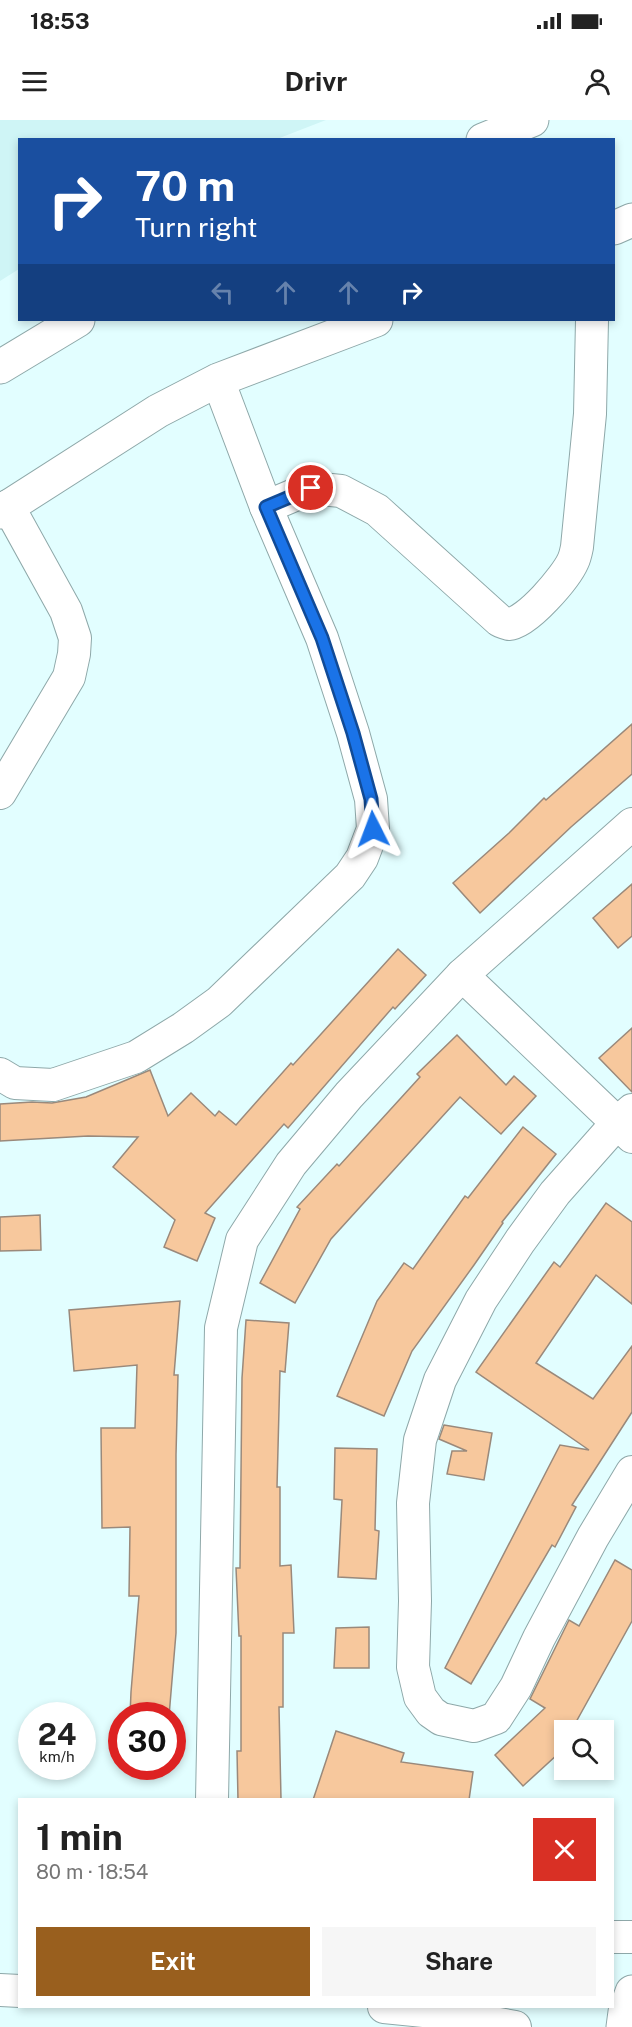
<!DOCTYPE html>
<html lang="en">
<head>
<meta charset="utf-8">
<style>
	body { margin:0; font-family:"Public Sans",sans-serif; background:#f6f6f6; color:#222; height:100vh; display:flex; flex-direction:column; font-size:22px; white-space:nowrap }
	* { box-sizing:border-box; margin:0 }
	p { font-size:20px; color:#767676 }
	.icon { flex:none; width:33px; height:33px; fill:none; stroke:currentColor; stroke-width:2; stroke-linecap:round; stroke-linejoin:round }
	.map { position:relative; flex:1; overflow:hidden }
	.drawer { position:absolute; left:18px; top:1678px; width:596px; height:210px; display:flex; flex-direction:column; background:#fff; border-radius:0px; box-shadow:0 3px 9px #0003 }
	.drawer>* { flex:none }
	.top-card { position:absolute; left:18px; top:18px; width:597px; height:183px; border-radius:0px; box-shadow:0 3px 9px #0003; background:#1a4fa0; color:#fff; overflow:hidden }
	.fabs { position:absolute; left:554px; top:1600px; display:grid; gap:12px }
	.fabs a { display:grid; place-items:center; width:60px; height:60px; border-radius:0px; background:#fff; box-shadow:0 3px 9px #0003; font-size:30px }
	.speed { position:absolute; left:18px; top:1582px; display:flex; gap:12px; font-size:30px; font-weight:700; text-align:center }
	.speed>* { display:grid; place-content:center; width:78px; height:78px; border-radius:50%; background:#fff; box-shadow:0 3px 9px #0003; line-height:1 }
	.speed small { font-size:15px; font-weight:400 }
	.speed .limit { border:9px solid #d22; background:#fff; color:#111 }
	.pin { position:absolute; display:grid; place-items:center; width:51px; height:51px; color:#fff; margin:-26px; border:3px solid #fff; border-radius:50%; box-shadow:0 2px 6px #0007 }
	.me { position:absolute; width:66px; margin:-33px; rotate:357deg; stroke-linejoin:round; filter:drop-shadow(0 0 4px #0008) }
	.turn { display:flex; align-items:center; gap:21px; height:126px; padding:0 18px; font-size:27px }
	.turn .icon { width:78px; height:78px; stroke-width:2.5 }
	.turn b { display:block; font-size:42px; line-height:51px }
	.lanes { display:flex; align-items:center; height:57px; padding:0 18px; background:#0003; justify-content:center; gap:30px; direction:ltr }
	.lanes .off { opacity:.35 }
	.round { display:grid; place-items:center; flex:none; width:63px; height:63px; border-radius:0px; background:#f6f6f6 }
	.summary { display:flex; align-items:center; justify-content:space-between; height:102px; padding:0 18px }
	h1 { font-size:36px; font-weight:700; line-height:45px }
	.action { display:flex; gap:12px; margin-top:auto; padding:12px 18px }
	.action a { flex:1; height:69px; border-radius:0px; background:#995f1e; color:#fff; font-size:24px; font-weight:700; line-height:69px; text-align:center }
	.action a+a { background:#f6f6f6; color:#222 }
	.status { display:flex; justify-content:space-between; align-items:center; height:42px; padding:0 30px; background:#fff; direction:ltr }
	.status svg { height:16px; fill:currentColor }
	header { display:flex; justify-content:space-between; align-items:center; height:78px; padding:0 18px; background:#fff; font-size:27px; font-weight:700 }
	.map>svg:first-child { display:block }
</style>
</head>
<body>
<div class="status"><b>18:53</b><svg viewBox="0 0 49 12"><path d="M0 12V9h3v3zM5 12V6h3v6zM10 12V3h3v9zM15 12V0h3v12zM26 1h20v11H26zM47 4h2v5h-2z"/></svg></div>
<header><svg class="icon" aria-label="menu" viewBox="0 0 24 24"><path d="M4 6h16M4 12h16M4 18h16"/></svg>Drivr<svg class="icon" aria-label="person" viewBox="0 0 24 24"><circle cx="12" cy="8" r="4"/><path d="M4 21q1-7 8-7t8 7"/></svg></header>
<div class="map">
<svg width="632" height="1907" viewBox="0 0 632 1907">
	<rect width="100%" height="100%" fill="#e2feff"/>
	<path fill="#cff5f6" d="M0 0H326L277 19 20 20 19 149 0 161Z"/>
	<g fill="#f7c89d" stroke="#9a897b" stroke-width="1.5">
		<path d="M632 604V654L571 707 480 793 453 763 509 713 544 678 546 680Z"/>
		<path d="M632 764V816L618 828 593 798Z"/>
		<path d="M398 829 426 855 395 889 393 887 288 1008 284 1004 205 1093 215 1098 197 1141 164 1127 175 1100 113 1047 138 1017 88 1016 0 1021V984L32 982 52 983 86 977 150 950 168 996 191 973 215 996 219 991 236 1005 291 943 293 945Z"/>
		<path d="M632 908V972L599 938Z"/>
		<path d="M457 915 506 965 514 956 536 976 501 1014 460 977 331 1119 295 1183 260 1163 300 1089 297 1087 337 1044 339 1046 420 957 417 954Z"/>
		<path d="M523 1007 556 1034 502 1102 503 1103 474 1145 412 1231 384 1296 337 1276 377 1181 404 1143 413 1149 465 1076 468 1078Z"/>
		<path d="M606 1083 632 1102V1184L596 1155 536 1243 593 1279 632 1226V1292L572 1385 576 1387 555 1427 552 1425 471 1564 445 1548 560 1325 589 1330 476 1252 554 1142 560 1147Z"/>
		<path d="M40 1095 41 1130 0 1131V1097Z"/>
		<path d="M180 1181 174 1255H178L176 1335V1513L169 1596H130L131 1572 139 1476H129L130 1407 102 1408 101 1308H135L137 1245 74 1251 69 1190Z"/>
		<path d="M246 1200 289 1203 285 1252 280 1251 277 1367H280V1446L291 1445 294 1513H283V1587H279L281 1679 238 1680 237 1631H241V1516H239L236 1448H240L242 1258Z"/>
		<path d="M444 1305 492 1313 484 1360 447 1354 452 1331H467L439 1319Z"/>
		<path d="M335 1328 377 1329 375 1410 379 1411 376 1459 338 1457 342 1380 334 1379Z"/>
		<path d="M615 1440 632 1450V1501L571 1611H564V1624L559 1633 523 1666 495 1635 545 1588 530 1579 569 1500 579 1506Z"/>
		<path d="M369 1507V1548H334L336 1508Z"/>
		<path d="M336 1611 404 1633 401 1642 473 1652 469 1680H313Z"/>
	</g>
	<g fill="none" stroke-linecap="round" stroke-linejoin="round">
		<g stroke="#8ea8a9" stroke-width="34">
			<g id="minor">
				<path d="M266 387 311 368 341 371 377 390 500 501C501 502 509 504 509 504 527 503 566 457 573 441 575 437 576 432 577 427L590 294 592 200"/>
				<path d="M0 673 69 557 74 534 75 518 66 491 8 386"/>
				<path d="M462 855 632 1017"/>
				<path d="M0 954 15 963 53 965 136 937 183 908 219 882 350 756 362 738 373 709 371 679 353 613 322 518 266 387 218 260"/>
				<path d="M632 990 617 1003 555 1073 520 1121 481 1180 440 1260 420 1320 413 1383 415 1481 413 1547 420 1577 431 1592 441 1599 474 1606 496 1598 516 1567 539 1518 593 1417 632 1352"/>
				<path d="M212 1680 221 1208 242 1120 291 1044 349 975 462 855 632 704"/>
				<path d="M612 1817H632"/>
				<path d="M0 1870 20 1871"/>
				<path d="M384 1887 433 1892 515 1907"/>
			</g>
		</g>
		<g stroke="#8ea8a9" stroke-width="35">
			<path id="tertiary" d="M623 1907 625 1892 632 1872"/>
		</g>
		<g stroke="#8ea8a9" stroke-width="35">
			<g id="secondary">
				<path d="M483 20 532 0"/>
				<path d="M614 108 632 100"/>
				<path d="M0 247 78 200"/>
				<path d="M0 392 158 291 218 260 376 200"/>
			</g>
		</g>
		<use href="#minor" stroke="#fff" stroke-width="32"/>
		<use href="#tertiary" stroke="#fff" stroke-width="33"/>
		<use href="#secondary" stroke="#fff" stroke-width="33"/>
	</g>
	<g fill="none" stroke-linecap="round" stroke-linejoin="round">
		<g stroke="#114b97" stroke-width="15">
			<path id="route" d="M311 368 266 387 322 518 353 613 371 679 373 709"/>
		</g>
		<use href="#route" stroke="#1a73e8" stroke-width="10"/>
	</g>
</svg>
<div class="fabs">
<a><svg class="icon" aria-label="search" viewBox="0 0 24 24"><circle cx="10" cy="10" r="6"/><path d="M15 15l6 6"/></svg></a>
</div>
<div class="speed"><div>24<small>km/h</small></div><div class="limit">30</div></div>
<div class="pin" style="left:311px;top:368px;background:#d93025"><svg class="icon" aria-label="arrive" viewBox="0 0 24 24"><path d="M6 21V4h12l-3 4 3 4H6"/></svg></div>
<svg class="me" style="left:373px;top:709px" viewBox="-20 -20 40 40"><path d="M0-17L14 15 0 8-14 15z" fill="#1a73e8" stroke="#fff" stroke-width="4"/></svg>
<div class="top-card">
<div class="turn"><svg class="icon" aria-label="right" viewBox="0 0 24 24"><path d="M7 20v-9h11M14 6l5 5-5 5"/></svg><div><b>70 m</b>Turn right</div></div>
<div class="lanes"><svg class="icon off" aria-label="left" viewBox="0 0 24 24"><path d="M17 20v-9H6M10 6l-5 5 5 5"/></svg><svg class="icon off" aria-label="ahead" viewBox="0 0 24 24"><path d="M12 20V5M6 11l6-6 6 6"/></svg><svg class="icon off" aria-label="ahead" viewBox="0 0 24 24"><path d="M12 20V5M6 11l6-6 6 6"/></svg><svg class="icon" aria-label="right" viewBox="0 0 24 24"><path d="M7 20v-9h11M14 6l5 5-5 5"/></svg></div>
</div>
<section class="drawer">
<div class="summary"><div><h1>1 min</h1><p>80 m · 18:54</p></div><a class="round" style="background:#d93025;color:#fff"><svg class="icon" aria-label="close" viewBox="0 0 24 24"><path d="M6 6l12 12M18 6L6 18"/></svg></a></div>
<div class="action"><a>Exit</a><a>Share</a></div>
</section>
</div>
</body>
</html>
